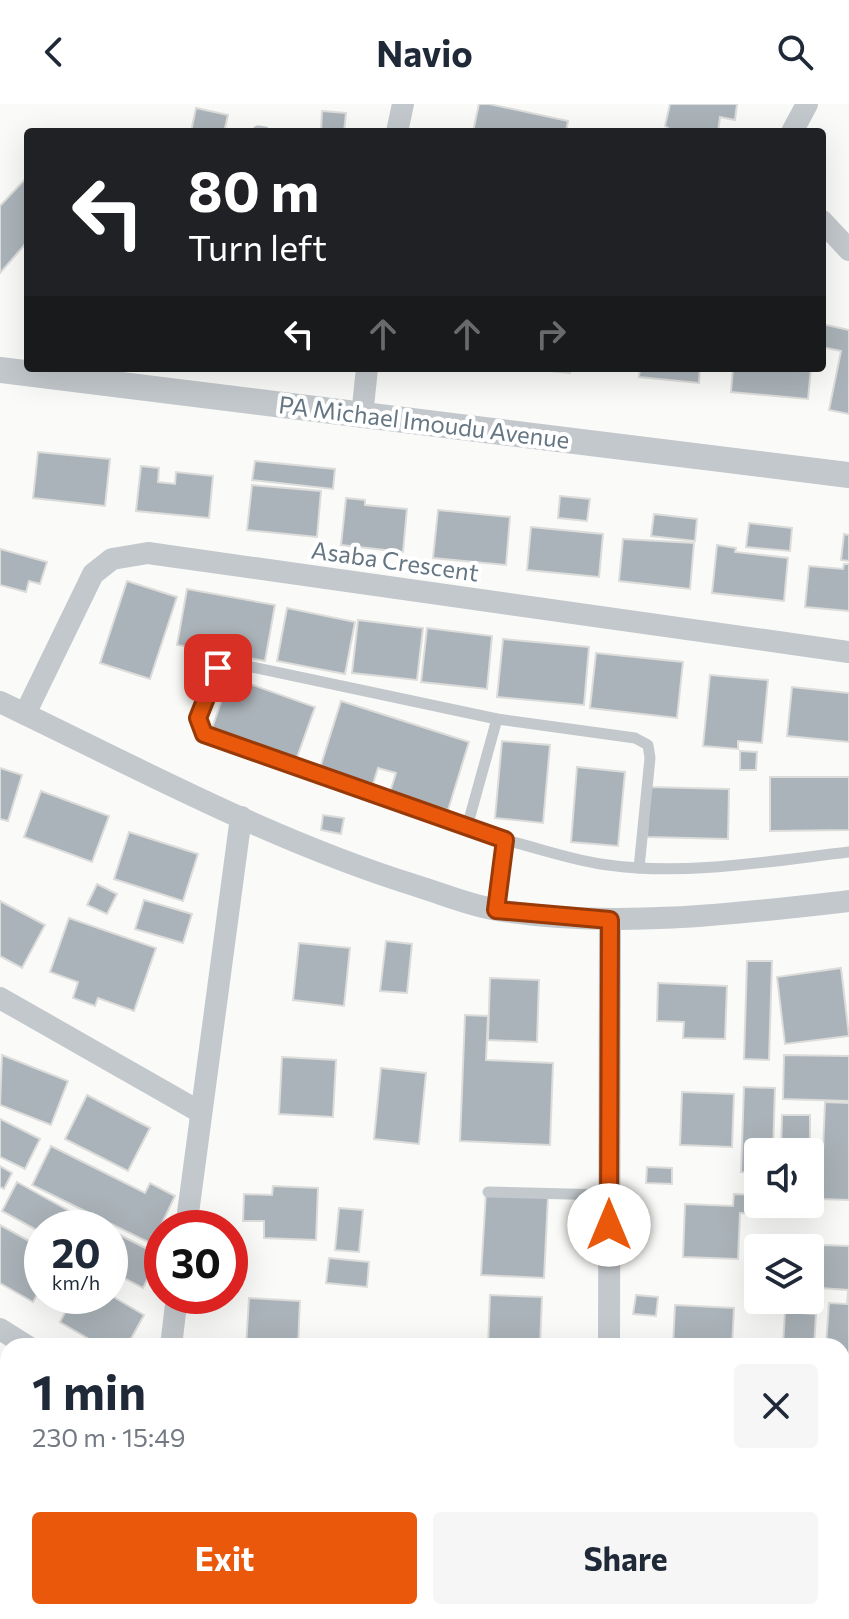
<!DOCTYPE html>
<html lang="en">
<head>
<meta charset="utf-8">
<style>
	body { margin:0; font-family:Commissioner,sans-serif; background:#f6f6f7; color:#1f2937; height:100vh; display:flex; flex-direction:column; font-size:30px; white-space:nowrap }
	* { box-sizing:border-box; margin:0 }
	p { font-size:26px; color:#747a83 }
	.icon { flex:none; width:44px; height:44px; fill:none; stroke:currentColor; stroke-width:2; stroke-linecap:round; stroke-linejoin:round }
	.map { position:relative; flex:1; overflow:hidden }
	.details { position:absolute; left:0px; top:1234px; width:850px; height:282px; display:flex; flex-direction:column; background:#fff; border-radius:24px 24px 0 0; box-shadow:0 8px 32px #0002 }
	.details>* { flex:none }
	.banner { position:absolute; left:24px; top:24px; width:802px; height:244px; border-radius:8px; box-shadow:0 8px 32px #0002; background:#202124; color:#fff; overflow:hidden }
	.fabs { position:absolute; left:744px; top:1034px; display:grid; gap:16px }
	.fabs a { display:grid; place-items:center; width:80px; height:80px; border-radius:8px; background:#fff; box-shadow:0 8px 32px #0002; font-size:40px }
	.speed { position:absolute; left:24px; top:1106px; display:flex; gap:16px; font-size:40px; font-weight:700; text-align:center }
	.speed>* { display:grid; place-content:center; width:104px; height:104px; border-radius:50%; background:#fff; box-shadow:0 8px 32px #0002; line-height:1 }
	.speed small { font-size:20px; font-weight:400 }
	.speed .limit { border:12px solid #d22; background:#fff; color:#111 }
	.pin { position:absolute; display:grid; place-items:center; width:68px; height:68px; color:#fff; margin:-34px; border-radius:16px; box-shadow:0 4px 12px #0006 }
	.me { position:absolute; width:88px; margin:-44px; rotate:0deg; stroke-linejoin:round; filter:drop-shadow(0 0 6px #0008) }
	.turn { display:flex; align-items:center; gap:28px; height:168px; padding:0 32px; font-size:36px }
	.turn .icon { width:104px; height:104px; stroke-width:2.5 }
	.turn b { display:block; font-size:56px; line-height:68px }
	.lanes { display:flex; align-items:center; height:76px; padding:0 32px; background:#0003; justify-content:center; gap:40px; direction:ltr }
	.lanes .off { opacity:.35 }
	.round { display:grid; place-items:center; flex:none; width:84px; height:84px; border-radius:8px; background:#f6f6f7 }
	.summary { display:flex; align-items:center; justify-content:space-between; height:136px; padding:0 32px }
	h1 { font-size:48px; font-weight:700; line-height:60px }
	.cta { display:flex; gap:16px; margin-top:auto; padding:16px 32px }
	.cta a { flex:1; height:92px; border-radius:8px; background:#ea580c; color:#fff; font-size:32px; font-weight:700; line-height:92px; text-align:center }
	.cta a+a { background:#f6f6f7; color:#1f2937 }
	header { display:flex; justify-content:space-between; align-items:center; height:104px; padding:0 32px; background:#fff; font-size:36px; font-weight:700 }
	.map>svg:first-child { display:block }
</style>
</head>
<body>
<header><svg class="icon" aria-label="back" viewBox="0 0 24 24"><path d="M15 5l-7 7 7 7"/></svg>Navio<svg class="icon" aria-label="search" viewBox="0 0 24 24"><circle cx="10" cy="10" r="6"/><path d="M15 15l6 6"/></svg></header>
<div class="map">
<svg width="849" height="1515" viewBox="0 0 849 1515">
	<rect width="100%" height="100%" fill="#fafaf8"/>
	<g fill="#aab3b9" stroke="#dcdcda" stroke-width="2">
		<path d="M479 0H489L568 17 566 28H473Z"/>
		<path d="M670 0H737L735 16 720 13 718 28H674L665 22Z"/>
		<path d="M196 4 228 11 224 28H191Z"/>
		<path d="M322 7 346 9 344 28H321Z"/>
		<path d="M28 72V137L0 169V102Z"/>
		<path d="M822 220 849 226V310L829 306 841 247 822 243Z"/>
		<path d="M517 264H570V269Z"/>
		<path d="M640 264H700L699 279 639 273Z"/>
		<path d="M733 264H811L808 295 731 288Z"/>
		<path d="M38 348 110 355 105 402 33 394Z"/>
		<path d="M255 357 335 365 333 385 252 376Z"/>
		<path d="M141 362 159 364 158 378 175 380 176 368 213 372 209 414 136 407Z"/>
		<path d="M252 381 321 387 317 433 247 426Z"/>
		<path d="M560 392 590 395 587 417 558 414Z"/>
		<path d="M346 394 365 396V401L407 405 403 448 341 441Z"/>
		<path d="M438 406 510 413 506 461 433 454Z"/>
		<path d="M654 410 697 415 695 437 651 432Z"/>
		<path d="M749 419 792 424 790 447 746 443Z"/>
		<path d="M531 423 603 430 599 473 527 466Z"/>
		<path d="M844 430 849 431V457L841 456Z"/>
		<path d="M623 435 694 439 690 485 619 477Z"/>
		<path d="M717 441 736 444 735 448 788 454 784 497 712 489Z"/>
		<path d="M0 445 47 458 40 480 29 477 26 488 0 481Z"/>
		<path d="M844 460H849V507L805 503 809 462 843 465Z"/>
		<path d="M127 477 177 493 150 575 100 559Z"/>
		<path d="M187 485 275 501 265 557 177 541Z"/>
		<path d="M287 504 355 518 345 570 277 557Z"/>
		<path d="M358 516 423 524 417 576 352 569Z"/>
		<path d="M427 524 492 532 487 585 421 578Z"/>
		<path d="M503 535 589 543 584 601 497 593Z"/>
		<path d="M596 549 683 558 677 614 590 604Z"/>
		<path d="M710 571 768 576 762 639 738 637V645L703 642Z"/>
		<path d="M230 573 315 603 296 656 211 627Z"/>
		<path d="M792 583 849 589V638L787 632Z"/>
		<path d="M341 597 469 638 448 706 390 688 396 669 378 664 373 680 320 664Z"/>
		<path d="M502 637 550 641 543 719 495 714Z"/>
		<path d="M740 647 757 648 756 666H740Z"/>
		<path d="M577 663 625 668 618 742 571 738Z"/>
		<path d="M0 664 22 671 8 717 0 715Z"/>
		<path d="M770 673H849V726L770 727Z"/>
		<path d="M649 683 729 685 728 735 647 733Z"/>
		<path d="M41 687 109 712 92 758 24 733Z"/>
		<path d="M323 711 344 714 341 730 321 726Z"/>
		<path d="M129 728 198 750 183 797 114 775Z"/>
		<path d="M97 780 117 790 107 810 87 801Z"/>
		<path d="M144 796 192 810 183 839 135 825Z"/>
		<path d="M0 797 45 821 22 864 0 852Z"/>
		<path d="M69 814 156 844 134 907 98 894 95 902 73 894 78 878 50 868Z"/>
		<path d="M386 837 412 840 407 889 380 887Z"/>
		<path d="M299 839 350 844 344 902 293 896Z"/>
		<path d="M747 857H772L769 956 744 955Z"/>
		<path d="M841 864 849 932 785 940 777 873Z"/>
		<path d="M490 874 539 876 537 938 488 936Z"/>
		<path d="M658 879 727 882 725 935 683 934 684 918 657 917Z"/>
		<path d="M465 911 488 912 486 956 553 959 550 1041 460 1037Z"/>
		<path d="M2 951 68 977 51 1021 0 1001Z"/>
		<path d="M784 951 849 952V997L783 995Z"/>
		<path d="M282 953 336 956 333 1013 279 1010Z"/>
		<path d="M381 964 426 969 419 1040 374 1035Z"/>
		<path d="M744 983 775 984 773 1048H758V1069L741 1068Z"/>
		<path d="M682 988 734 990 732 1043 680 1041Z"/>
		<path d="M87 991 150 1024 128 1067 65 1035Z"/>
		<path d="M825 998 849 999V1096L821 1095Z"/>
		<path d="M782 1011H810V1048H781Z"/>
		<path d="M0 1015 40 1035 25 1065 0 1053Z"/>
		<path d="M51 1042 145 1089 150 1079 175 1092 152 1140 32 1081Z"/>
		<path d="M0 1062 12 1069 4 1085 0 1083Z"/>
		<path d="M647 1063 672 1064V1080L646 1079Z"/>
		<path d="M17 1078 78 1112 71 1124H42V1129L2 1107Z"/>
		<path d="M273 1082 318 1084 316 1136 264 1134V1117H243L244 1090 272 1091Z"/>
		<path d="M486 1088 548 1092 544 1174 481 1171Z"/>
		<path d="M734 1090 758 1091V1100H771L770 1111 740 1109 738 1155 683 1153 685 1100 733 1102Z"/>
		<path d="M339 1104 363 1106 359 1148 335 1146Z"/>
		<path d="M80 1109 98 1117 95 1124H73Z"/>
		<path d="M0 1121 42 1144V1182L33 1198 0 1179Z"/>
		<path d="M110 1126 159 1151 143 1184 110 1167Z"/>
		<path d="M823 1141 849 1142V1251H842V1242H826L829 1199 847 1200 848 1186 820 1184Z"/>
		<path d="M329 1154 369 1158 367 1183 326 1179Z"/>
		<path d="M110 1191 144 1211 127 1242H101L60 1218 74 1192Z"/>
		<path d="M490 1191 542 1193 540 1242H488Z"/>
		<path d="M636 1191 658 1193 656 1212 633 1210Z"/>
		<path d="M249 1194 300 1197 298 1242H246Z"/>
		<path d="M675 1201 734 1204 732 1242H673Z"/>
		<path d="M785 1208 816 1210 814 1242H783Z"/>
		<path d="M8 1281V1335L0 1330V1295Z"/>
		<rect x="842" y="1289" width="7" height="58"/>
		<rect x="842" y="1348" width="7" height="38"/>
		<path d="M0 1350 8 1354 6 1372 0 1368Z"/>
		<path d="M842 1392H849V1411L842 1410Z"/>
		<path d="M842 1428H849V1515H820L821 1508H842Z"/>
		<path d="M284 1508H363L362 1515H283Z"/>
		<rect x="478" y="1508" width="55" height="7"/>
		<rect x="653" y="1508" width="117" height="7"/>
	</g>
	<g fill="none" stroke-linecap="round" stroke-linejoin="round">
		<g stroke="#c3c8cc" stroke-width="11">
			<path d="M258 27 265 28"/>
			<path d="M467 723 497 615"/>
			<path d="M505 736C539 744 574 757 608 761 687 772 770 757 849 748"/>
			<path d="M496 806 505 736 204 630 198 614 218 564 233 559 497 615 635 634 648 641 650 654 639 764"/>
			<path d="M488 1088 609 1091"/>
		</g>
		<g stroke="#c3c8cc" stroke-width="22">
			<path d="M397 28 403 0"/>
			<path d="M792 28 807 0"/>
			<path d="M822 117 849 146"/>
			<path d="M362 312 367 264"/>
			<path d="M0 598C136 663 272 737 417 782 443 790 471 802 498 806 610 825 737 810 849 797"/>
			<path d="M25 610 93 470 112 455 148 449 849 548"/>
			<path d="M0 894 200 1008"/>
			<path d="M186 1124 241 713"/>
			<path d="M0 1225 27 1242"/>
			<path d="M171 1242 177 1192"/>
			<path d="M609 1242 610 816"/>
			<path d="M136 1515 137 1508"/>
			<path d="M609 1515V1508"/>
		</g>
		<path stroke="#c3c8cc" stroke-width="26" d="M0 266 849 371"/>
	</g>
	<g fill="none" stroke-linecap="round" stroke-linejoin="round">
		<g stroke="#983908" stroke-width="20">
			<path id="route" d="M218 564 198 614 204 630 505 736 496 806 610 816 609 1121"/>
		</g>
		<use href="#route" stroke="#ea580c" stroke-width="14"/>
	</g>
	<g text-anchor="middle" stroke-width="8" stroke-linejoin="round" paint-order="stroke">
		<g font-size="24" fill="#657683" stroke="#fff">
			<text transform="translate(424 319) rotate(7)" y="8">PA Michael Imoudu Avenue</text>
			<text transform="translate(395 458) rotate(8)" y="8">Asaba Crescent</text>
		</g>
	</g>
</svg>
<div class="fabs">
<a><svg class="icon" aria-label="sound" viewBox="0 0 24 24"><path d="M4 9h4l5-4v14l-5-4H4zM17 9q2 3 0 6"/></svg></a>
<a><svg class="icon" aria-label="layers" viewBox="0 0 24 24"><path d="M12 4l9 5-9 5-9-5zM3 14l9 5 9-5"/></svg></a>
</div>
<div class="speed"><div>20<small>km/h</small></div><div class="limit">30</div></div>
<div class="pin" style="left:218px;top:564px;background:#d93025"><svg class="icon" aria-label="arrive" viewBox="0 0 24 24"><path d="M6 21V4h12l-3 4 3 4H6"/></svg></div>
<svg class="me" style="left:609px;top:1121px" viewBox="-20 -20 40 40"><circle r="19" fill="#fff"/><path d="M0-13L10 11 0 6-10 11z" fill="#ea580c"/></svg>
<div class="banner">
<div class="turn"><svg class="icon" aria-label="left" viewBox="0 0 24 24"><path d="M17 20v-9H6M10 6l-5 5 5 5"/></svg><div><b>80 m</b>Turn left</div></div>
<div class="lanes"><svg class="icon" aria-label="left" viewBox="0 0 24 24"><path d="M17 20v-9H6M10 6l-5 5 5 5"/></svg><svg class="icon off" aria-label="ahead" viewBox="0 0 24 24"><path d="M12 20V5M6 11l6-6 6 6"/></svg><svg class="icon off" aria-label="ahead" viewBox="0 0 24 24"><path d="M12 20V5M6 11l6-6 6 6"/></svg><svg class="icon off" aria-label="right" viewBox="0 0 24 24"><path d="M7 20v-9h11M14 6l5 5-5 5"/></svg></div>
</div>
<section class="details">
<div class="summary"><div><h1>1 min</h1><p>230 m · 15:49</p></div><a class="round"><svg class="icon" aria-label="close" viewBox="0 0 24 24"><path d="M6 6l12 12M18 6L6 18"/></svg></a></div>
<div class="cta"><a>Exit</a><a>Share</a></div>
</section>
</div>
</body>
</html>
